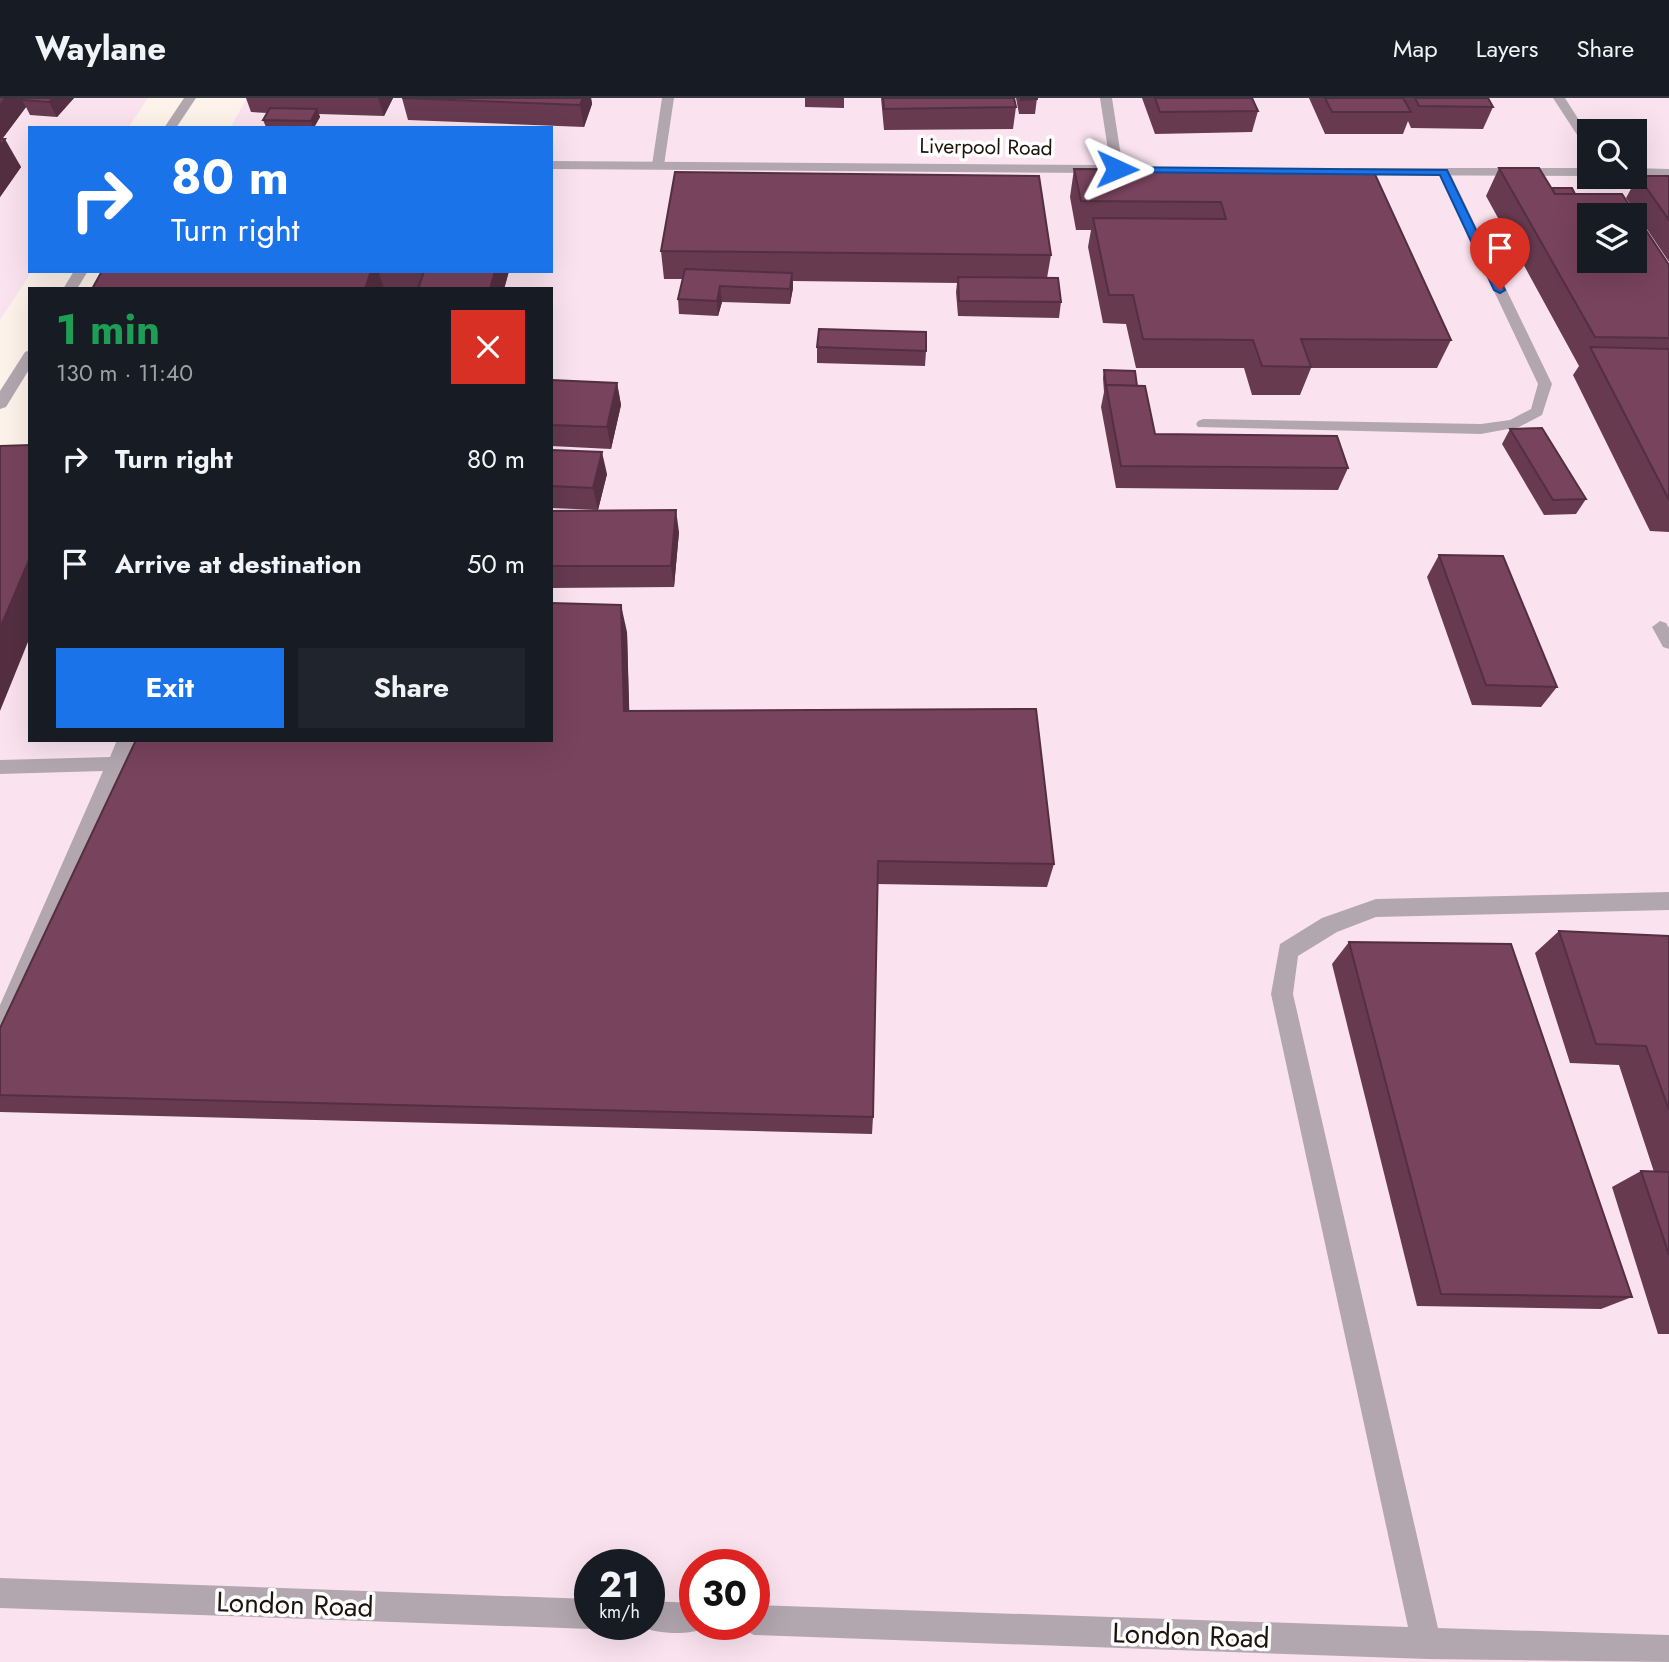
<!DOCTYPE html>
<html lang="en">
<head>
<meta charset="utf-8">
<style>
	body { margin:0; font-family:Jost,sans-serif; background:#20242c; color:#f1f3f6; height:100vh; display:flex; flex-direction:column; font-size:26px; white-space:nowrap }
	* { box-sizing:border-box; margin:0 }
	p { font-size:23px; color:#9ea1a6 }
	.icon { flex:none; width:38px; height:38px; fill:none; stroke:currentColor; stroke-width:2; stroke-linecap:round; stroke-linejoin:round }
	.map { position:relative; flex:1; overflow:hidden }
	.details { position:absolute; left:28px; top:189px; width:525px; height:455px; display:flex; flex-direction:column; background:#171b24; border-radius:0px; box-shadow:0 7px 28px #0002 }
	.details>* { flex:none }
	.hud { position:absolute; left:28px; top:28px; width:525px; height:147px; border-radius:0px; box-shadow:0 7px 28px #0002; background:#1a73e8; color:#fff; overflow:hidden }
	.fabs { position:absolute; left:1577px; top:21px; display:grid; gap:14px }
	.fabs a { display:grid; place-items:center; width:70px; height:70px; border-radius:0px; background:#171b24; box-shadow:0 7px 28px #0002; font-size:35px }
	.speed { position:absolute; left:574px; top:1451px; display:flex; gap:14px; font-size:35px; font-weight:700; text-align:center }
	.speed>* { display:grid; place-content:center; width:91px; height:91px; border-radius:50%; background:#171b24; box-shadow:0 7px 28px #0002; line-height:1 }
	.speed small { font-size:18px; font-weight:400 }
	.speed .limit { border:10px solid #d22; background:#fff; color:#111 }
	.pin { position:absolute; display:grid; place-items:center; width:60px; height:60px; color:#fff; margin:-72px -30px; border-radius:50% 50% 50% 0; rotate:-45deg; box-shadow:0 0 7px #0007 }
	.pin .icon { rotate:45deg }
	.me { position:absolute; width:77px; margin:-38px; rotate:91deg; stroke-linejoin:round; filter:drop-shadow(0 0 5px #0008) }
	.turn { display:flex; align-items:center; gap:24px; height:147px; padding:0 28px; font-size:32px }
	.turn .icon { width:91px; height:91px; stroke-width:2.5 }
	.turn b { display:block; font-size:49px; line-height:60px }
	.round { display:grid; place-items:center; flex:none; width:74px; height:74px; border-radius:0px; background:#20242c }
	.overview { display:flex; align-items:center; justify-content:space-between; height:119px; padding:0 28px }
	h1 { font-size:42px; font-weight:700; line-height:52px; color:#1e9e55 }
	.action { display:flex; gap:14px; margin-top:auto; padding:14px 28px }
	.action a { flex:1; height:80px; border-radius:0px; background:#1a73e8; color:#fff; font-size:28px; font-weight:700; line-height:80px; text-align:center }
	.action a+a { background:#20242c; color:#f1f3f6 }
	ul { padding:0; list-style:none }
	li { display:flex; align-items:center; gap:21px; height:105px; padding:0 28px }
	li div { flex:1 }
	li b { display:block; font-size:26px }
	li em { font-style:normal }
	header { display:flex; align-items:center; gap:42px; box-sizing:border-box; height:98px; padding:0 35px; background:#171b24; border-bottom:2px solid #363941 }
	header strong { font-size:33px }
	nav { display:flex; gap:38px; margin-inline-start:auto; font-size:24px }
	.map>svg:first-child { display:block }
</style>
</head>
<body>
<header>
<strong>Waylane</strong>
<nav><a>Map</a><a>Layers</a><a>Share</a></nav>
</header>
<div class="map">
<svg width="1669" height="1564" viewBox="0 0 1669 1564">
	<rect width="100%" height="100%" fill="#fdf3ea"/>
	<g fill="#fae3ef" fill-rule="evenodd">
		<path d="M0 0H148L128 30H30V173H32L0 222Z"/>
		<path d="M247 0H1669V1564H0V448L30 394V642H551V191H142L151 173H551V30H230ZM1589 33H1634V79H1589ZM1589 117H1634V163H1589ZM590 1466H649V1526H590ZM695 1466H754V1526H695Z"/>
	</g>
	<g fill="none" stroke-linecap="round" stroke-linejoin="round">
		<g fill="#b3a7af" fill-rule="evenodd">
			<path d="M662 0H674L664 67 658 71 652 67Z"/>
			<path d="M1553 0H1565L1589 38V50L1585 49Z"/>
			<path d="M1444 71 1450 75 1552 286 1542 317 1519 329 1481 336 1198 329 1196 326 1198 323 1203 321 1481 326 1510 322 1531 311 1538 286 1438 75Z"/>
			<path d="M1660 523 1666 525 1669 530V551L1663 549 1652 529Z"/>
			<path d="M117 642H135L10 931 7 938 0 941V907L103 673 0 676V662L110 659Z"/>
		</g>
		<g fill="#b3a7af" fill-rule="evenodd">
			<path d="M1100 0H1112L1123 71 1122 74H1112L1111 71Z"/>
			<path d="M551 63 1100 67 1106 71 1100 75 551 71Z"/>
			<path d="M1346 70H1589V78L1341 77 1340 74Z"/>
			<path d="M1634 70 1669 71V79L1634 78Z"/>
			<path d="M1669 794V812L1376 819 1337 834 1298 858 1293 896 1438 1530 1669 1537V1564L1427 1561 754 1537 744 1532 741 1526H754V1507L1408 1529 1271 896 1280 846 1322 820 1376 801Z"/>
			<path d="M0 1480 590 1501V1526H601L590 1531 0 1510Z"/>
			<path d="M649 1503 695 1505V1526H707L705 1530C687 1538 657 1536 639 1528L638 1526H649Z"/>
		</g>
		<g fill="#b3a7af" fill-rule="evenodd">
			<path d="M184 0H196L176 30H164Z"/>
			<path d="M74 173H88L77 191H63Z"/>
			<path d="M30 252V270L6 309 0 311V293L25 254Z"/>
		</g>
	</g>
	<g fill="#673a50">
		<path d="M0 0H74L57 19 30 17 26 9 2 41 21 69 0 99Z"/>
		<path d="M246 0H393L384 18 319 16 320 19 314 30 266 29 263 22 267 15 251 14Z"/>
		<path d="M402 0H591L592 6 584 29 408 22Z"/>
		<path d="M805 0H844V10L805 9Z"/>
		<path d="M881 0H1014L1016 9 1013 31 884 32Z"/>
		<path d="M1016 0H1037L1035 16H1019Z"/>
		<path d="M1142 0H1252L1258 13 1252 34 1155 36Z"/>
		<path d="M1309 0H1488L1493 9 1483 31 1411 30 1408 23 1403 36H1325Z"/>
		<path d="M1499 70 1552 90 1576 96 1669 167V434L1650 433 1573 277 1579 268 1486 98Z"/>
		<path d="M1074 71 1373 72 1451 242 1437 270H1311L1300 297H1252L1244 270H1136L1126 226 1103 225 1088 149 1091 132H1076L1070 99Z"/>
		<path d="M1638 78H1669V164L1626 100Z"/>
		<path d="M661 153 1051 157 1047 180 1061 204 1059 220 958 218 956 194 957 185 793 183V190L790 206 722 204 718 218 679 216 678 201 683 181H664Z"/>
		<path d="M102 173H509L504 191H92Z"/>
		<path d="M817 249 926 253 925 268 817 265Z"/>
		<path d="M1104 272 1137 288 1155 336 1348 370 1338 392 1116 390 1101 309 1104 294 1103 280Z"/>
		<path d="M551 282 617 285 621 307 611 351 551 348Z"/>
		<path d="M1510 331 1586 401 1576 416 1544 417 1502 346Z"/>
		<path d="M551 352 607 376 598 412 551 410Z"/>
		<path d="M551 413 679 434 674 489 551 490Z"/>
		<path d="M1439 457 1557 589 1541 609 1472 607 1427 479Z"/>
		<path d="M627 534 629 613 1054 766 1047 789 877 786 873 1019 872 1036 0 1014V930Z"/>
		<path d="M1559 833 1669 838V1236H1658L1612 1089 1641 1073 1654 1074 1619 967 1570 965 1535 855Z"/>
		<path d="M1349 844 1632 1199 1601 1211 1417 1208 1332 866Z"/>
	</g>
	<g fill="#542f41">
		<path d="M4 0H32L22 2 26 9 0 44V6Z"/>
		<path d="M53 0H74L57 19 49 4Z"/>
		<path d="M378 0H393L384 18Z"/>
		<path d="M583 0H591L592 6 584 29 580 7Z"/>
		<path d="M317 11 320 19 313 30 311 23Z"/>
		<path d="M5 41 21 69 0 99V48Z"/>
		<path d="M371 173H378L384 191H365Z"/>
		<path d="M495 173H509L504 191H490Z"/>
		<path d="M792 175 793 190 790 206V191Z"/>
		<path d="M720 188 722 204 718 218 717 203Z"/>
		<path d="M617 285 621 307 611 351 607 329Z"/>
		<path d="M602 354 607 376 598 412 593 390Z"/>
		<path d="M676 412 679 434 674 489 671 468Z"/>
		<path d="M30 460V539L0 613V530Z"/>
		<path d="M621 507 627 534 630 638 624 613Z"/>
	</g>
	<g fill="#78435d" stroke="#542f41" stroke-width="2" fill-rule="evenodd">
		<path d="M24 0H53L49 4 22 2Z"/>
		<path d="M402 0H583L580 7Z"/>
		<path d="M883 0H1014L1016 9 884 11Z"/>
		<path d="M1021 0H1037V1L1021 2Z"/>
		<path d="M1155 0H1252L1258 13 1160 14Z"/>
		<path d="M1325 0H1403L1411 14H1332Z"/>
		<path d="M1415 0H1488L1493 9 1419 8Z"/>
		<path d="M270 10 317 11 311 23 263 22Z"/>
		<path d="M0 41H5L0 48Z"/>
		<path d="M1499 70H1539L1555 96H1622L1669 167V240L1595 239ZM1589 117H1634V163H1589Z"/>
		<path d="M1074 71 1373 72 1451 242 1301 241 1311 269 1262 268 1253 242 1143 241 1133 197H1109L1093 120 1226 121 1221 104 1081 103Z"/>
		<path d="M675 74 1039 78 1051 157 661 153Z"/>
		<path d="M1638 78H1669V122Z"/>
		<path d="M1552 90H1572L1575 96H1555Z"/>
		<path d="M685 171 792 175 790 191 720 188 717 203 678 201Z"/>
		<path d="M102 173H371L365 191H92Z"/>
		<path d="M424 173H495L490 191H418Z"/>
		<path d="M958 179 1058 180 1061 204 959 203Z"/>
		<path d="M819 231 926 234V253L817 249Z"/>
		<path d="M1590 249 1669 251V402Z"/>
		<path d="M1104 272 1135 273 1137 288 1106 287Z"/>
		<path d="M551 282 617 285 607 329 551 327Z"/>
		<path d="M1106 287 1145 288 1155 336 1337 338 1348 370 1121 368Z"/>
		<path d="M1542 330 1586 401 1553 402 1510 331Z"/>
		<path d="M30 347V460L0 530V348Z"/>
		<path d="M551 352 602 354 593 390 551 388Z"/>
		<path d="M676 412 671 468H551V413Z"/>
		<path d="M1439 457 1503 458 1557 589 1486 587Z"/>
		<path d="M551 505 621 507 624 613 1036 611 1054 766 878 763 873 1019 0 997V930L136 642H551Z"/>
		<path d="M1559 833 1669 838V1012L1646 948 1596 946Z"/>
		<path d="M1349 844 1511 846 1632 1199 1441 1196Z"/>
		<path d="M1641 1073 1669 1074V1157Z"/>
	</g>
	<path fill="#1a73e8" stroke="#114b97" stroke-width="2" d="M1114 69 1447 72 1505 192 1500 195 1494 192 1440 77 1117 74 1114 73Z"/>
	<g text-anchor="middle" stroke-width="7" stroke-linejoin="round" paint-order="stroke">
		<g font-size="21" fill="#1d140d" stroke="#fff">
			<text transform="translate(986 49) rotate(1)" y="7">Liverpool Road</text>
		</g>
		<g font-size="28" fill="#1d140d" stroke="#fff">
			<text transform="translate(295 1506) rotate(2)" y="10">London Road</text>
			<text transform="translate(1191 1537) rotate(2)" y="10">London Road</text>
		</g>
	</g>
</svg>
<div class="fabs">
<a><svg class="icon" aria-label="search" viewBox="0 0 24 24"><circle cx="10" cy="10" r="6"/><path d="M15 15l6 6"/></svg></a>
<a><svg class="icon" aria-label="layers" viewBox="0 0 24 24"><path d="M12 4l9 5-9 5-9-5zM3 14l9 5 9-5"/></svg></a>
</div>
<div class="speed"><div>21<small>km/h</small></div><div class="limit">30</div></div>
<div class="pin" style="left:1500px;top:192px;background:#d93025"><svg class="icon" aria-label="arrive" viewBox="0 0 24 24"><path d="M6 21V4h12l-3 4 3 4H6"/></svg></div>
<svg class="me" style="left:1117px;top:71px" viewBox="-20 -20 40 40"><path d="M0-17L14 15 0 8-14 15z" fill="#1a73e8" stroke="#fff" stroke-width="4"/></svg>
<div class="hud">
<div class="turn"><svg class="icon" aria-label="right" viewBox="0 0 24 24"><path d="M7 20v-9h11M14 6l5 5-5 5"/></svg><div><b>80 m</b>Turn right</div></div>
</div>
<section class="details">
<div class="overview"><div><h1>1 min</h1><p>130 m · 11:40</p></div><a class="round" style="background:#d93025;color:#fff"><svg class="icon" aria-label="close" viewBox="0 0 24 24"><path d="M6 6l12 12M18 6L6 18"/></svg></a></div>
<ul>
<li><svg class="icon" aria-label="right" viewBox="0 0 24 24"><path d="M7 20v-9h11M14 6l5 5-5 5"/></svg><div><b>Turn right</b></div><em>80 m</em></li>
<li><svg class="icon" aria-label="arrive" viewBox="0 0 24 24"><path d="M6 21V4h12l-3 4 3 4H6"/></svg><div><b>Arrive at destination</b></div><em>50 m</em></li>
</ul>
<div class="action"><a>Exit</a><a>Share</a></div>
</section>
</div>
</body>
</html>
